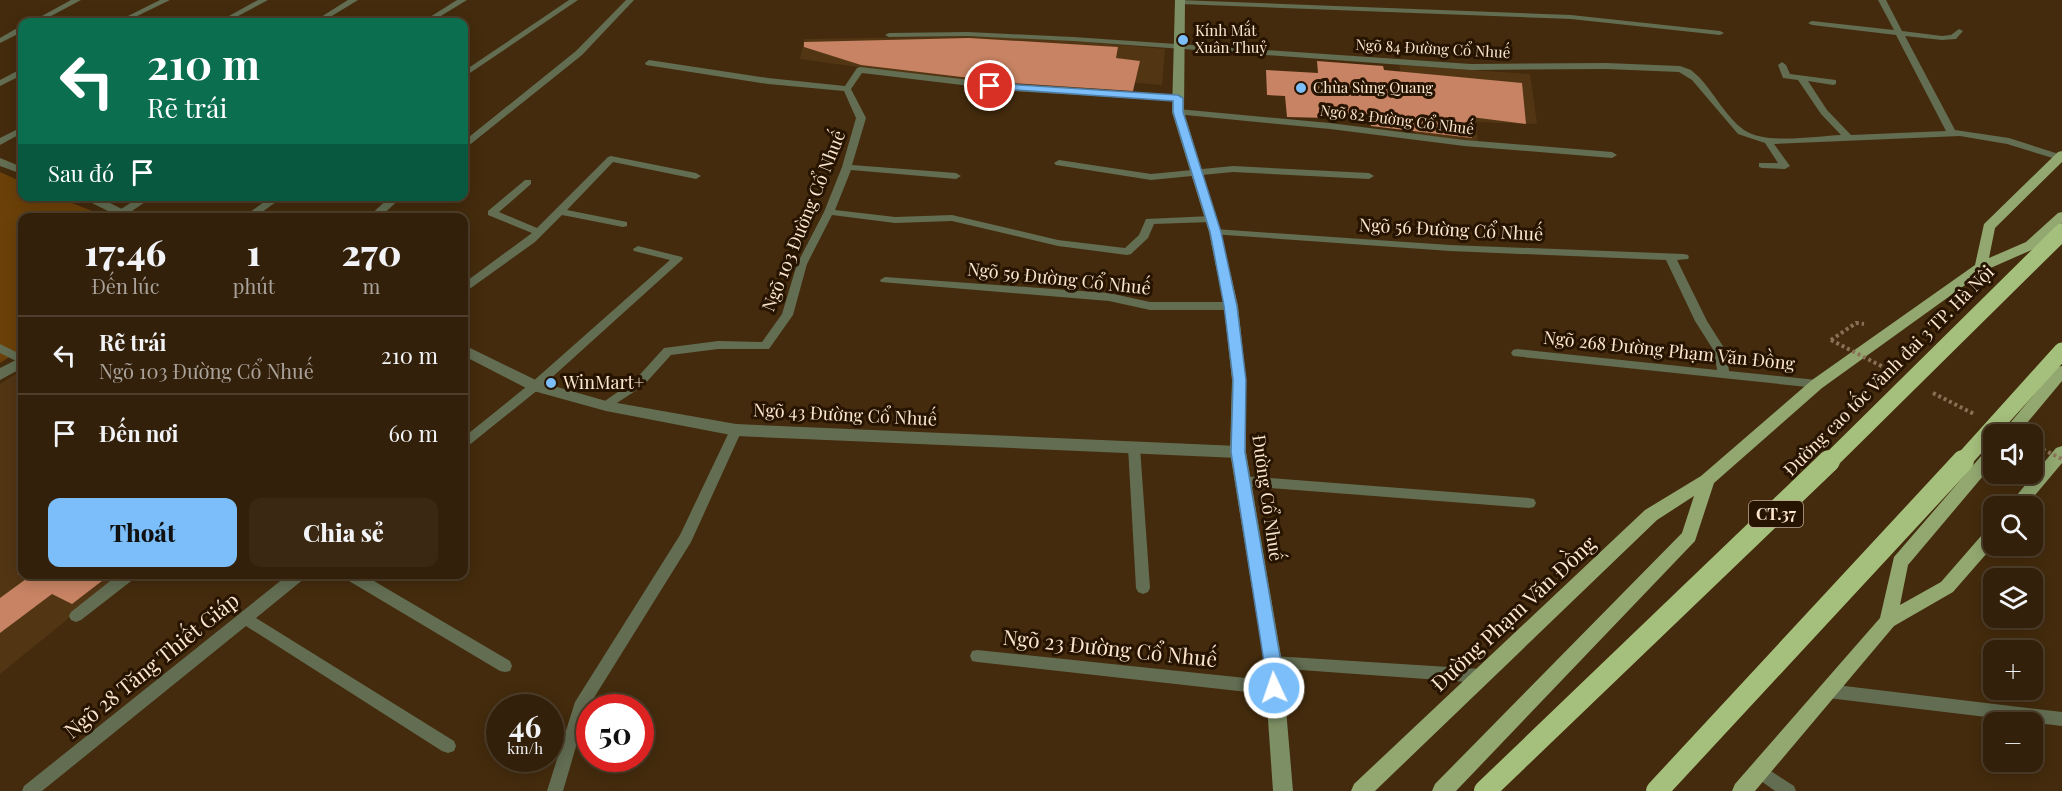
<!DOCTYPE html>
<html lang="vi">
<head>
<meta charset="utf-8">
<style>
	body { margin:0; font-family:"Playfair Display",serif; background:#3b2813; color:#f1f3f6; height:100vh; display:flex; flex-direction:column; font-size:22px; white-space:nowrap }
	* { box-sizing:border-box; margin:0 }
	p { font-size:20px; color:#a9a39c }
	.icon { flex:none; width:33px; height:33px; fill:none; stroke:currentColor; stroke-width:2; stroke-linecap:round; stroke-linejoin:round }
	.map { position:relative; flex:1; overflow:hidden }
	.panel { position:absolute; left:18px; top:213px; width:450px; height:366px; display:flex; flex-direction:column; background:#33200a; border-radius:12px; box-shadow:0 3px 15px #0003,0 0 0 2px #4e3e2b }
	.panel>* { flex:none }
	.hud { position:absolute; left:18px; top:18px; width:450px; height:183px; border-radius:12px; box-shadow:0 3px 15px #0003,0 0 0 2px #4e3e2b; background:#0b6e4f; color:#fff; overflow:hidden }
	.tools { position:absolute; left:1983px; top:424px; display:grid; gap:12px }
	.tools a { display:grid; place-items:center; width:60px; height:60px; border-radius:12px; background:#33200a; box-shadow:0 3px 15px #0003,0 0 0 2px #4e3e2b; font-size:30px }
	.speed { position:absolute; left:486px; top:694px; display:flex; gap:12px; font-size:30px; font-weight:700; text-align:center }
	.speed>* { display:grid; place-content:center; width:78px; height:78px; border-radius:50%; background:#33200a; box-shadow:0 3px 15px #0003,0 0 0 2px #4e3e2b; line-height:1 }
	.speed small { font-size:15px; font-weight:400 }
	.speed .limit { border:9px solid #d22; background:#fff; color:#111 }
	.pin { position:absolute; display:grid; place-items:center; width:51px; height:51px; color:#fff; margin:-26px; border:3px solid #fff; border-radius:50%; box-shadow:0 2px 6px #0007 }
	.me { position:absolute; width:66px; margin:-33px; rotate:357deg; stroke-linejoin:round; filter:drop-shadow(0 0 4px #0008) }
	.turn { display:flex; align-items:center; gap:21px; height:126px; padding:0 30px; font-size:27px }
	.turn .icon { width:78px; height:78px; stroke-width:2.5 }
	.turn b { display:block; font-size:42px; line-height:51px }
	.then { display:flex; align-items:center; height:57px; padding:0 30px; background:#0003; gap:12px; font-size:22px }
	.eta { display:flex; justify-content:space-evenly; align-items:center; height:102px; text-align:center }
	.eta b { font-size:36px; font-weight:800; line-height:42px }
	.primary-button { display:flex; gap:12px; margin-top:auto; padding:12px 30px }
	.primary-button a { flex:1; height:69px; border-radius:12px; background:#7bbef9; color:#111; font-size:24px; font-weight:800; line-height:69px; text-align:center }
	.primary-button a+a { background:#3b2813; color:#f1f3f6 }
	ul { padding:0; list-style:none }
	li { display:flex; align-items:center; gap:18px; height:78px; padding:0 30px; border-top:2px solid #4e3e2b }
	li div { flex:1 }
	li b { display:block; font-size:22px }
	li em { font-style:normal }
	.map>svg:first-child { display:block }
</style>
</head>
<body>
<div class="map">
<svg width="2062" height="791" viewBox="0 0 2062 791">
	<rect width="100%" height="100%" fill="#442b0d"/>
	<g fill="#523614">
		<path d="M990 36 1042 38 1165 49 1162 85 1094 79 1089 92 973 83 800 59 804 39Z"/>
		<path d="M1399 65 1530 74 1537 124 1476 122 1478 143 1416 135Z"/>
		<path d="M22 370V574L122 575 0 674V384Z"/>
	</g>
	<path fill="#6c4109" d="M0 172 22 182V196L57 197 107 217 22 218V349L0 363Z"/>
	<g fill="#c78363">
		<path d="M969 38 1118 47 1116 58 1140 61 1133 91 1012 83 861 65 804 47V42Z"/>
		<path d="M1317 61 1383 66 1384 70 1522 83 1526 124 1471 117 1472 138 1371 126 1369 119 1287 117 1285 96 1267 95 1266 70 1318 73Z"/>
		<path d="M17 574H111L72 604 52 594 0 633V598L26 579Z"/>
	</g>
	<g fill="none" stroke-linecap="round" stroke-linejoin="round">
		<path stroke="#897156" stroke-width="4" stroke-dasharray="3 3" stroke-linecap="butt" d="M1831 340 1856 323 1864 324"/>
		<g fill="#626d52" fill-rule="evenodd">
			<path d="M71 0H81L40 22H31Z"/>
			<path d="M160 0H170L125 22H116Z"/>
			<path d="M258 0H268L227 22H218Z"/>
			<path d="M348 0H358L322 22H313Z"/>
			<path d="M457 0H467L431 22H422Z"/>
			<path d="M569 0H578L464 77V71Z"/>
			<path d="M626 0H634L582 55 467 147 464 148V141L576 51Z"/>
			<path d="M1179 0 1571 15 1720 31 1724 33 1720 35 1571 19 1180 4 1176 2Z"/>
			<path d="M1878 0H1886L1902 31 1942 36 1951 35 1959 29 1963 31 1956 39 1942 40 1905 36 1955 130 2009 138 2062 155V159H2056L2007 144 1960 136 1774 144 1790 166 1785 169 1762 168 1759 167V163H1778L1765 143 1738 134 1692 80 1679 72 1606 69 1471 70 1073 41 968 36 889 37 885 35 889 33 968 32 1073 37 1471 64 1606 63 1680 66 1691 70 1699 77C1714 93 1726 117 1744 130 1765 145 1816 136 1841 135L1821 114 1798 80 1783 78 1778 65 1782 62 1786 65 1790 74 1836 80V84L1833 85 1808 81 1827 110 1851 135 1946 131 1896 35 1812 25 1808 23 1812 21 1894 30Z"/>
			<path d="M19 27H22V32L0 43V38Z"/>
			<path d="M649 60 768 78 845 86 857 68 860 67 1012 85 1181 96V100L1178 101 1012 91 862 73 851 89 866 118 852 165 956 173 961 176 956 179 851 170 835 210 895 217 952 215 1058 240 1125 248 1139 235 1146 219 1211 216 1216 219 1211 222 1154 224 1148 238 1131 254 1127 255 1058 246 952 221 895 223 832 215 807 264 793 315 769 349H718L671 355 643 386 606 410 602 409 600 406 602 403 635 380 664 348 718 341 762 342 782 314 797 264 824 212 842 167 856 118 844 91 768 84 646 65 645 63Z"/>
			<path d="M19 70H22V75L0 86V80Z"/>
			<path d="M1178 109 1330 123 1464 140 1612 152 1617 155 1612 158 1464 146 1330 129 1175 114 1173 112Z"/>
			<path d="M22 127V133L0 145V138Z"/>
			<path d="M611 156 696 173 701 176 696 179 613 162 567 210 627 222V226L623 227 562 215 535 242 468 290 464 291V283L532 233 488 215V211L525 180H531V184L499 212 537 228 608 157Z"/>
			<path d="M1059 160 1151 174 1233 166 1369 173 1374 176 1369 179 1233 172 1151 180 1056 165 1054 163Z"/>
			<path d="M141 196H154L126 215H118V211Z"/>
			<path d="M272 196H284L254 218H242Z"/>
			<path d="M391 196H403L379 218H367Z"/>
			<path d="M1215 229 1450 245 1684 254 1688 255 1689 257 1688 259 1677 260 1707 321 1726 351 1729 371 1817 380 1823 384 1817 388 1513 356 1511 353 1513 350 1517 349 1717 370 1714 351 1695 321 1666 260 1450 251 1211 234 1210 232Z"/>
			<path d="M638 246 682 257 683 259 539 389 468 446 464 447V437L531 383 670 260 634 251 633 249Z"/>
			<path d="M885 277 1109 293 1150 302H1231L1237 306 1231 310H1150L1109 301 881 282 880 280Z"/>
			<path d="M0 344 22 355V364L0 353Z"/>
			<path d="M736 425 740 427 742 430 691 542 587 709 563 791H547L575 702 680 535 730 430 732 427Z"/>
			<path d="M1134 442 1138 444 1140 447 1150 588 1148 592 1143 594 1138 592 1136 588 1128 447 1130 444Z"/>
			<path d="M1243 476 1529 498 1534 499 1536 503 1534 507 1529 508 1243 486 1238 484 1237 481 1238 478Z"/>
			<path d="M119 574H137L135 578 81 620 76 622 71 620 69 616 71 612Z"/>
			<path d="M289 574H307L305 578 256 618 454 741 456 746 454 751 448 753 442 751 246 626 42 791H22L24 786Z"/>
			<path d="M342 574H362L510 661 512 666 510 671 505 672 500 671 344 578Z"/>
			<path d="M977 650 1274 681 1279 683 1282 688 1279 693 1274 695 977 662 972 661 970 656 972 651Z"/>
			<path d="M1273 656 1481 669 1486 671 1488 676 1486 681 1481 683 1273 668 1268 667 1266 662 1268 657Z"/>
			<path d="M1828 684 2062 712V726L1828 698 1823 696 1820 691 1823 686Z"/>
			<path d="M1760 764 1794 786 1796 791H1775L1754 776 1752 771 1754 766Z"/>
		</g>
		<g fill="#626d52" fill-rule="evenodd">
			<path d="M0 158 22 167V174L0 166Z"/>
			<path d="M78 196H96L140 218H122Z"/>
			<path d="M464 345 540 382 606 401 736 424 1238 446 1244 448 1246 452 1244 456 1238 458 736 436 606 411 530 390 464 356Z"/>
			<path d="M22 357V368L0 380V368Z"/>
		</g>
		<path fill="#7d8f64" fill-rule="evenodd" d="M1175 0H1185L1184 112 1221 232 1238 306 1246 380V452L1282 662 1293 791H1273L1264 662 1230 452 1232 380 1224 306 1209 232 1172 112Z"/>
		<g fill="#92a870" fill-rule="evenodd">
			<path d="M2062 151V162L1995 228 1989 258 2026 242 2058 213 2062 212V223L2036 248 1986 270 1822 388 1714 483 1695 541 1456 791H1432L1435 784 1682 533 1694 496 1657 520 1375 791H1351L1354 784 1645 510 1701 476 1812 380 1975 265 1984 224 2058 152Z"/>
			<path d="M2062 366V381L2017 435H2000L2057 367Z"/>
			<path d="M1994 446V463L1908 565 1900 605 1941 582 1988 528 1994 527V545L1953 592 1894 626 1755 791H1732L1735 784 1880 618 1894 557 1988 448Z"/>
			<path d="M2062 446V463L2025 507H2007L2056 448Z"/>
		</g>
		<g stroke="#897156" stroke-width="4" stroke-dasharray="3 3" stroke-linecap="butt">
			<path d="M1831 340 1889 370"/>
			<path d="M1933 393 1974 414"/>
			<path d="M2032 444 2062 459"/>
		</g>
		<g stroke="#a5bf7c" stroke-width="17">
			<path d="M1828 463 2062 232"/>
			<path d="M1961 463 2062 351"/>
		</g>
		<g stroke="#a5bf7c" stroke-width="22">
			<path d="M1485 791 1829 461"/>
			<path d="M1657 791 1963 461"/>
		</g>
	</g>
	<path fill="#7bbef9" stroke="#507ca2" stroke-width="1.5" d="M990 83 1178 95 1183 98V112L1221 232 1237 306 1246 380 1245 452 1281 662 1283 688 1280 694 1274 696 1268 694 1265 688 1264 662 1231 452 1233 380 1224 306 1210 232 1173 112V101L986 88 985 86Z"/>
	<g fill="#7bbef9" stroke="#271400" stroke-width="2">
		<circle cx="1183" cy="40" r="6"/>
		<circle cx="1301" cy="88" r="6"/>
		<circle cx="551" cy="383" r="6"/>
	</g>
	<g text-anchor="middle" stroke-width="6" stroke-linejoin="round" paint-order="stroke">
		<g font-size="15" fill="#fde6d0" stroke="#271400" text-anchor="start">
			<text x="1195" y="36">Kính Mắt<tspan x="1195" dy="17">Xuân Thuỷ</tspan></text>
			<text x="1313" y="93">Chùa Sùng Quang</text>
		</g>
		<g font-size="15" fill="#fde6d0" stroke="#271400">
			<text transform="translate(1433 49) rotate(3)" y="5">Ngõ 84 Đường Cổ Nhuế</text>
			<text transform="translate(1397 120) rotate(7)" y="5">Ngõ 82 Đường Cổ Nhuế</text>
		</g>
		<rect fill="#271400" stroke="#bda792" stroke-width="1.5" x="1749" y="501" width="54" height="26" rx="4.5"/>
		<g font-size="16" font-weight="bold" fill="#fde6d0">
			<text x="1776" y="520">CT.37</text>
		</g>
		<g font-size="18" fill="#fde6d0" stroke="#271400">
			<text transform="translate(804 221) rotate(-68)" y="6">Ngõ 103 Đường Cổ Nhuế</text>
			<text transform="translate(1451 230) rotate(3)" y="6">Ngõ 56 Đường Cổ Nhuế</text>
			<text transform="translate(1059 279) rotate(6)" y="6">Ngõ 59 Đường Cổ Nhuế</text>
			<text transform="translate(1669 351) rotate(6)" y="6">Ngõ 268 Đường Phạm Văn Đồng</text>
			<text transform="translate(1889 371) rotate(-45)" y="6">Đường cao tốc Vành đai 3 TP. Hà Nội</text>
			<text transform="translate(845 415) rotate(3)" y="6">Ngõ 43 Đường Cổ Nhuế</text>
			<text transform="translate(1267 498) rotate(82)" y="6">Đường Cổ Nhuế</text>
		</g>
		<g font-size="18" fill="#fde6d0" stroke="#271400" text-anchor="start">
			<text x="563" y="389">WinMart+</text>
		</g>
		<g font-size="21" fill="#fde6d0" stroke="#271400">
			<text transform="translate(1514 614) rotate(-43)" y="7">Đường Phạm Văn Đồng</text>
			<text transform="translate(1110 649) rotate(6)" y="7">Ngõ 23 Đường Cổ Nhuế</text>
			<text transform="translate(152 666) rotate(-39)" y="7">Ngõ 28 Tăng Thiết Giáp</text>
		</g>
	</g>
</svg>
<div class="tools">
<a><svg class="icon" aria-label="sound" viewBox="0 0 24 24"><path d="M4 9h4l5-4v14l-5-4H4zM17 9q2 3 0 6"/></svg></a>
<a><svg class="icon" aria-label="search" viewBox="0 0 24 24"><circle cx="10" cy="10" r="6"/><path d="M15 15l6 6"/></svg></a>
<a><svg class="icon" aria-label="layers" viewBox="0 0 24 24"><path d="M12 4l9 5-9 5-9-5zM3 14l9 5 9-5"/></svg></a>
<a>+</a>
<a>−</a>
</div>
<div class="speed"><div>46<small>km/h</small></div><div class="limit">50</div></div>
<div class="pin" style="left:990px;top:86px;background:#d93025"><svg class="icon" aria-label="arrive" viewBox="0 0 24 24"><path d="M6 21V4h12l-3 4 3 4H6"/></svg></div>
<svg class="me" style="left:1274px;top:688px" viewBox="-20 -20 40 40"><circle r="17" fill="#7bbef9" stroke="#fff" stroke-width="3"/><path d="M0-11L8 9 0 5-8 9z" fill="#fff"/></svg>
<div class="hud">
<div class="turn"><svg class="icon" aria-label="left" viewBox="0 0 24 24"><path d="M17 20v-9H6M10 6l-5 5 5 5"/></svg><div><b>210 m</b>Rẽ trái</div></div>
<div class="then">Sau đó<svg class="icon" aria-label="arrive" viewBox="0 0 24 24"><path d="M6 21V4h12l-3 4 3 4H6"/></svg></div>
</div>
<section class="panel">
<div class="eta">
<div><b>17:46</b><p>Đến lúc</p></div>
<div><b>1</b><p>phút</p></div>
<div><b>270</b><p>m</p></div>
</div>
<ul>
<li><svg class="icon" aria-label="left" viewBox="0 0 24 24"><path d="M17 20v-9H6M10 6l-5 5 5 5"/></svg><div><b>Rẽ trái</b><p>Ngõ 103 Đường Cổ Nhuế</p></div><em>210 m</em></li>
<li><svg class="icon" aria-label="arrive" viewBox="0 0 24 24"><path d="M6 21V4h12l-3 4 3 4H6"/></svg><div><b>Đến nơi</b></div><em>60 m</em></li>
</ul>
<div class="primary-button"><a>Thoát</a><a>Chia sẻ</a></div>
</section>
</div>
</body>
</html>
